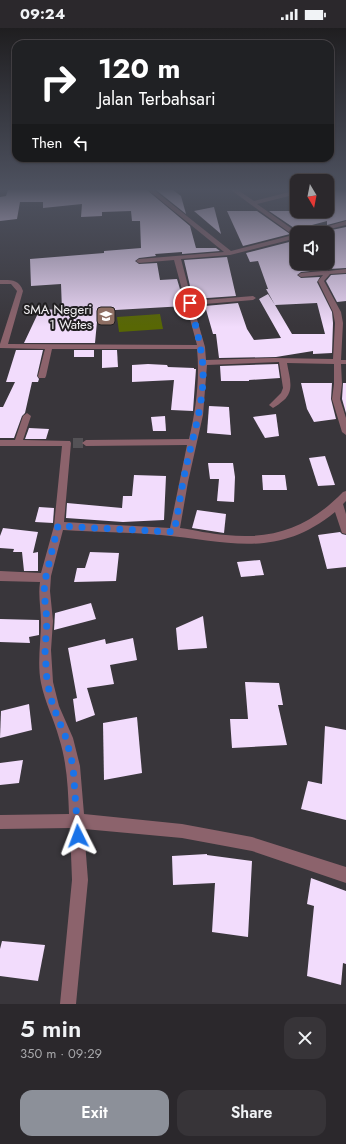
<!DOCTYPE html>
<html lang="en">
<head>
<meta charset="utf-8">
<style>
	body { margin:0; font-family:Jost,sans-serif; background:#373438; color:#f1f3f6; height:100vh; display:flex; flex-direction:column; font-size:15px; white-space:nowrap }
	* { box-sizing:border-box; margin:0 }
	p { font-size:13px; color:#a6a6a9 }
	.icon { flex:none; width:22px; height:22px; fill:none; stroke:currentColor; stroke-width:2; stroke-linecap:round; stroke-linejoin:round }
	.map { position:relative; height:976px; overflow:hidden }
	.drawer { display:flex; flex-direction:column; background:#2b282c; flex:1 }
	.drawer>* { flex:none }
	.guide { position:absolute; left:12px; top:12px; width:322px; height:122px; border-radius:12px; box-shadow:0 1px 3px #0004,0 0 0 1px #474448; background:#202124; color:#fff; overflow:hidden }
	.needle { width:26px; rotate:170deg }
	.buttons { position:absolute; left:290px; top:146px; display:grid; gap:8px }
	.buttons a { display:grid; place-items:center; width:44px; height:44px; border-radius:8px; background:#2b282c; box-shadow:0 1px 3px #0004,0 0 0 1px #474448; font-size:20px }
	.pin { position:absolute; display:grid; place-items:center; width:34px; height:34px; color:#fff; margin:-17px; border:2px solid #fff; border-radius:50%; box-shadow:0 1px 4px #0007 }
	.me { position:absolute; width:44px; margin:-22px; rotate:357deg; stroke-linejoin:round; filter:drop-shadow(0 0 3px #0008) }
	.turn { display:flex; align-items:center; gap:14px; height:84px; padding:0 20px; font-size:18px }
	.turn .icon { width:52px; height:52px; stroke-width:2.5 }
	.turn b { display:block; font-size:28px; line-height:34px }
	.then { display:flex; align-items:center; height:38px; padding:0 20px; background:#0003; gap:8px; font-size:15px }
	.round { display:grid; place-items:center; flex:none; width:42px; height:42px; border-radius:12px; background:#373438 }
	.overview { display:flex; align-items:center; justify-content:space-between; height:68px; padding:0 20px }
	h1 { font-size:24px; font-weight:600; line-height:30px }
	.button { display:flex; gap:8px; margin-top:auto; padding:8px 20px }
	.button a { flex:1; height:46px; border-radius:12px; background:#8c9099; color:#fff; font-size:16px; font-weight:600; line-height:46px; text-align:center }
	.button a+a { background:#373438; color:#f1f3f6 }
	.status { display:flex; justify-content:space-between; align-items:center; height:28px; padding:0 20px; background:#2b282c; direction:ltr }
	.status svg { height:11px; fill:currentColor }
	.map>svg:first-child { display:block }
</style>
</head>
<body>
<div class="status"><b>09:24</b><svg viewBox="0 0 49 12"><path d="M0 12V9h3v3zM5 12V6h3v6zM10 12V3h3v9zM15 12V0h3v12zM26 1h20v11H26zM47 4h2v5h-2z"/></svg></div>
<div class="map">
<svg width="346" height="976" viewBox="0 0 346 976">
	<rect width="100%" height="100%" fill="#39363b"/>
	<path fill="#586704" d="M160 286 163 301 119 304 117 289Z"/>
	<g fill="#f2dcfc" fill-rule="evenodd">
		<path d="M8 162H147L190 198 196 220H216L220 223 182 226V224L155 226 156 228 139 230 135 233 139 236 157 235 160 252 177 251 185 278 98 283 95 315H24L40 281 62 282 61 256 31 258 30 231 104 225V223L141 220 140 193H132L131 183 102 184V188L81 189 82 176 43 180V174H20L17 191 0 193V169L6 168Z"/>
		<path d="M156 162H173L181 168 186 186Z"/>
		<path d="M336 162H346V192L327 197V193L297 201V202L269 183H327V164Z"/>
		<path d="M214 179 221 206 194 183Z"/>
		<path d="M227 183H257L290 206 243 218Z"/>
		<path d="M346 199V240L329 241 324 235H327V203Z"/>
		<path d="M297 212V235H315L319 242 301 244 297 247 301 250 320 249 317 254 332 284 333 295 332 325 313 326V323L276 329 219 330 216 306H213L205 278 238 275 247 301 254 312 281 310 259 271 268 266 275 277 266 261H268L258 233 250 234 246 225ZM317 275 325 306H292L275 277Z"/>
		<path d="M227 229 236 268 193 271 184 232Z"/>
		<path d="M346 246V273L337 274 326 253 331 247Z"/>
		<path d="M16 322H43L37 348 39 351 38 354H32L25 385 22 388 14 410H0V379H3L15 354H6Z"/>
		<rect x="74" y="322" width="20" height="7"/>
		<path d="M102 322H117L118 339 102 340Z"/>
		<path d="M148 336 167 337 168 339 194 340V341H196L193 383 171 382 174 352 132 354V337Z"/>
		<path d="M278 336 280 350 249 352V353H221L220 338Z"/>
		<path d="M301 355H332L331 371 336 391 314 394 307 381Z"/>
		<path d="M343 355H346V385L342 371Z"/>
		<path d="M209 378 229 379 231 407 207 405Z"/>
		<path d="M276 386 279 408 265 410 253 389Z"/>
		<path d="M165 388 166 403H153L151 389Z"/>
		<path d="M29 400 49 401 46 411H25Z"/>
		<path d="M325 428 335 457 318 458 309 430Z"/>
		<path d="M208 435H233L235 449 234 474 217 473 219 451H210Z"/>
		<path d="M134 447 166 448 164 492 123 494 66 490 67 475 122 480 123 468H132Z"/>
		<path d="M262 447H285L287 462H263Z"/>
		<path d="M39 479 54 480 53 495 35 494Z"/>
		<path d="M197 482 226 486 224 505 192 500Z"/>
		<path d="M3 500 38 504 33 525 38 524V543H24L22 524H13L14 521 0 520V508Z"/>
		<path d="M340 504 342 506 346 507V539L327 541 318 507Z"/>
		<path d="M90 524 119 525 116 553 74 554 77 540H85Z"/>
		<path d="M260 532 264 547 241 549 237 534Z"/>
		<path d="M91 575 96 591 54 602 55 585Z"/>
		<path d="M203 588 207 620 178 622 176 600Z"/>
		<path d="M0 591 39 592V607L29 609 30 615 0 614Z"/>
		<path d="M133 610 137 632 110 637 114 656 87 660 95 687 76 694 73 671 77 670 68 620 105 611 106 616Z"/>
		<path d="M245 654 279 655 283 677H278L287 717 232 720 230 691H248Z"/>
		<path d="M29 676 32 702 0 710 1 683Z"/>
		<path d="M137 689 142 745 104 752 103 695Z"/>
		<path d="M325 698 346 702V792L301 781 308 753 322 756Z"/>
		<path d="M23 732 19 755 0 757V735Z"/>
		<path d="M207 826V827L252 833 248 909 212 904 215 855 173 857 172 828Z"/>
		<path d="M311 850 346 863V936L343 935 341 957 307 948 314 878 307 876Z"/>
		<path d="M2 913 45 917 38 953 0 948V921Z"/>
	</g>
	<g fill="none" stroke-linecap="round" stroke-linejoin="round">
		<path stroke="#545256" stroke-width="10" stroke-dasharray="10 5" stroke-linecap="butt" d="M73 415H86"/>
		<g fill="#8c636c" fill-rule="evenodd">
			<path d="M148 162H154L231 223 293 207 231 162H238L254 173 297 162V166L257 176 298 205 297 210 230 227 181 231 192 273 253 268 256 270 253 272 193 277 205 319 206 332 274 330 333 331 335 295 333 284 318 253 323 247 301 249 298 247 301 245 322 243 316 235H322L328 243 346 241V245L330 246 324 253 341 284 343 295 341 332H346V336H341L342 356 340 371 346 390V407L342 404 332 371 334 356V336L287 335C289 348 295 362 284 372 280 375 277 378 273 380L269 377 281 365 283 360 279 334 207 337 203 387 188 454 180 500C195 502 210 506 226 507 274 512 309 499 343 464L346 463V473L343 476 346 486V506L342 505 335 484C276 532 228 513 161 507 128 504 96 504 63 502L51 548 50 563 53 593 51 622 53 654 59 678 73 710 80 738 84 786 182 796 252 809 346 839V855L252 823 182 810 84 801 88 852 76 976H60L72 852 70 800 0 801V787L69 786C68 760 67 735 59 710 54 691 45 675 41 655 37 635 41 614 41 594 41 580 38 568 40 554L0 553V543L41 545 54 498 62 418H0V412H15L23 388 27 385 31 388 23 412 70 413 71 415 64 494 170 500 187 417 86 418 82 415 86 412 189 411C196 381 200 351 197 321H52L46 348 45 350H39L38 348 45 321 0 320V316L17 263 11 256H0V252C11 252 19 251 23 263L8 316 197 317 174 232 139 235 136 233 139 231 224 224Z"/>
			<path d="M346 193V197L314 205H304Z"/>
		</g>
	</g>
	<linearGradient id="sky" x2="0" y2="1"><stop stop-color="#1f1e20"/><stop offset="0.54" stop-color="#4e5260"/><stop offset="1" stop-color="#4e5260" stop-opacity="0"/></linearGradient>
	<rect width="346" height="299" fill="url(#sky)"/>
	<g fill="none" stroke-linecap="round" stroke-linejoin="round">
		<path stroke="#1a73e8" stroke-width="7" stroke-dasharray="0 12.6" d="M78 808 73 738 66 710 53 678 47 654 45 622 47 593 44 563 46 548 58 498 174 504C179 480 182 455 188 431 195 401 204 372 203 341 202 318 195 297 190 275"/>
	</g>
	<defs>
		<g id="school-square" transform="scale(1)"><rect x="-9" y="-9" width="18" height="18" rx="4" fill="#8d6e63" stroke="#201e20"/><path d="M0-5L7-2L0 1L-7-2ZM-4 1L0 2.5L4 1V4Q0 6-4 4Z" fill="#fff"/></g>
	</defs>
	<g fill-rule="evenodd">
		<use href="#school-square" x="106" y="288"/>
	</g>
	<g text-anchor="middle" stroke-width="4" stroke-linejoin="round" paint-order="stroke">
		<g font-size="13" fill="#f0eef1" stroke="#201e20" text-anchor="end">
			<text x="92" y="286">SMA Negeri<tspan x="92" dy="15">1 Wates</tspan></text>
		</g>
	</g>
</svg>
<div class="buttons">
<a><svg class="needle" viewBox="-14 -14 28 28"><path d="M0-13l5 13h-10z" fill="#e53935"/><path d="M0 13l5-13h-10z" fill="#a6a6a9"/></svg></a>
<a><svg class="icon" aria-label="sound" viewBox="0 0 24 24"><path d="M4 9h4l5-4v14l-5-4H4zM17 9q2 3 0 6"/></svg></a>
</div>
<div class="pin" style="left:190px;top:275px;background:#d93025"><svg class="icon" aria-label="arrive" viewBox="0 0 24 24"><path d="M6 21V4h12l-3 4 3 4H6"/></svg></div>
<svg class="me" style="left:78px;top:808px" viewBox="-20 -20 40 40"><path d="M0-17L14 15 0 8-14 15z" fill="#1a73e8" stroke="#fff" stroke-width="4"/></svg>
<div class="guide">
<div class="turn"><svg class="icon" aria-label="right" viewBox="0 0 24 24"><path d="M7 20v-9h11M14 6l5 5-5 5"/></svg><div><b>120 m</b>Jalan Terbahsari</div></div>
<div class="then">Then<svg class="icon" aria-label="left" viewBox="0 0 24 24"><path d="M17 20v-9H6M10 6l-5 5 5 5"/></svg></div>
</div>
</div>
<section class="drawer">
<div class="overview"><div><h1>5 min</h1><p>350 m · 09:29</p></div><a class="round"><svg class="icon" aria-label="close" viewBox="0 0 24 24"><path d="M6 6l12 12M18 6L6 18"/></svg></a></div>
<div class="button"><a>Exit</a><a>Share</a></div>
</section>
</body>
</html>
